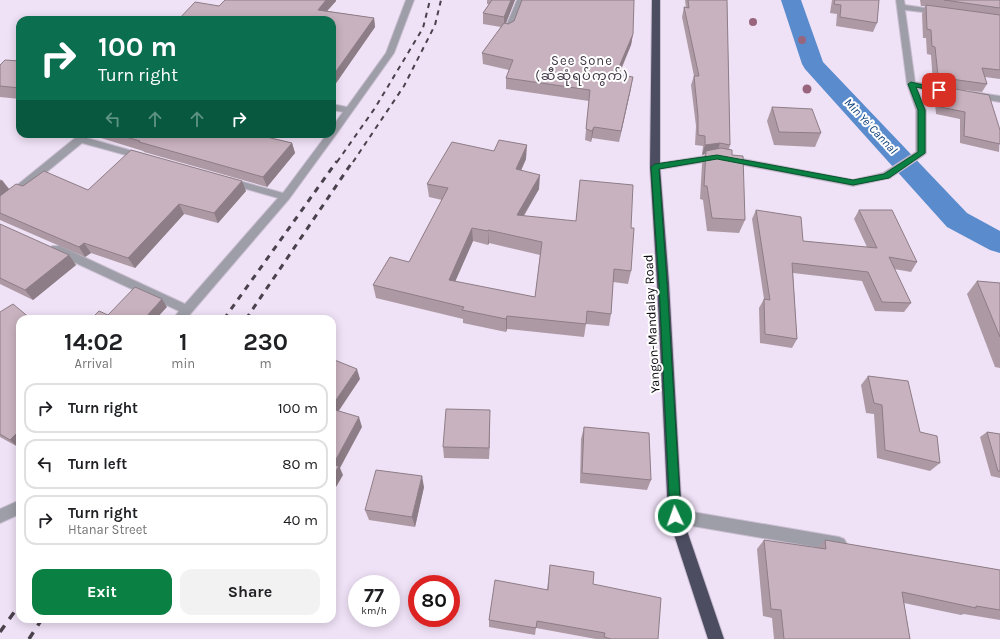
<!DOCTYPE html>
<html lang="en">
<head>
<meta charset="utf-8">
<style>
	body { margin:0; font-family:Karla,"Noto Sans Myanmar",sans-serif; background:#f2f2f2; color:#202124; height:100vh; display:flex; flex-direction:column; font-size:15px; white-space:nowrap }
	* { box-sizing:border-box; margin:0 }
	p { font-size:13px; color:#757577 }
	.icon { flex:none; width:22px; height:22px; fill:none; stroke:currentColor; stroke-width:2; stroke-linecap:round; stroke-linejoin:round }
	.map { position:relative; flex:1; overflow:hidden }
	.side { position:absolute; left:16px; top:315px; width:320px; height:308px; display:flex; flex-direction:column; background:#fff; border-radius:12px; box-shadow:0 2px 10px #0003 }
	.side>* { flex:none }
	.guide { position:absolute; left:16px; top:16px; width:320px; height:122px; border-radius:12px; box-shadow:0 2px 10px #0003; background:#0b6e4f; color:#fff; overflow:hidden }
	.speed { position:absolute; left:348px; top:575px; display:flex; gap:8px; font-size:20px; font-weight:700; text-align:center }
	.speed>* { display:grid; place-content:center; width:52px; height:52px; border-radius:50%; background:#fff; box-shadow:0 2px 10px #0003; line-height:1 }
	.speed small { font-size:10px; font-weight:400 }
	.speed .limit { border:6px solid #d22; background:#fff; color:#111 }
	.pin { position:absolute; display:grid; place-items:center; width:34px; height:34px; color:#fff; margin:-17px; border-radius:8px; box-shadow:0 2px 6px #0006 }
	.me { position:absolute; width:44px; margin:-22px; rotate:357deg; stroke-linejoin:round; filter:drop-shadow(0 0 3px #0008) }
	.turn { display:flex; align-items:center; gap:14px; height:84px; padding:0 16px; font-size:18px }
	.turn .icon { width:52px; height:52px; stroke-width:2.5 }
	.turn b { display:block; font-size:28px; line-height:34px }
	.lanes { display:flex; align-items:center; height:38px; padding:0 16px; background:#0003; justify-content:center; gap:20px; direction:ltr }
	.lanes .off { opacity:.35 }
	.eta { display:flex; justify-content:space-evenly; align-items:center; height:68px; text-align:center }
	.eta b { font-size:24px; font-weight:700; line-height:28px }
	.primary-button { display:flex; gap:8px; margin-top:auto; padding:8px 16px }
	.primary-button a { flex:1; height:46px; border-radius:12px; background:#0b8043; color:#fff; font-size:16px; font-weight:700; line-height:46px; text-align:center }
	.primary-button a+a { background:#f2f2f2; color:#202124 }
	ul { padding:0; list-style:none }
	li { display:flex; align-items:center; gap:12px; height:50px; margin:0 8px 6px; padding:0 8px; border:2px solid #e0e0e0; border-radius:12px }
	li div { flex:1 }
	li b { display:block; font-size:15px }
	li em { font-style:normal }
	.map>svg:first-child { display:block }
</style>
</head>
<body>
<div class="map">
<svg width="1000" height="639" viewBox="0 0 1000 639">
	<rect width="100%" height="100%" fill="#efe1f6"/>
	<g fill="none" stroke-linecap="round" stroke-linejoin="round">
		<path fill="#598bcd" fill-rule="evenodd" d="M781 0H801L823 62 967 213 1000 231V253L990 250 947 227 805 69 802 64Z"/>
		<g stroke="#cbbfd2" stroke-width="2">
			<g id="minor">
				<path d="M406 0H414L394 53 335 136 289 199 186 319H173L179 311 52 252 50 249 52 246H60L185 304 278 198 225 183 224 181 225 179 229 178 283 193 327 134H332V127L343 112 332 110V104L347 107 386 53Z"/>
				<path d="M517 0H525L512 31 508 33H505L504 31Z"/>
				<path d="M896 0H904L905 5 939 10 943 12 939 14 905 10 915 82 951 89 955 92 951 95 917 88 926 110V153L924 155 890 178 853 186 717 160 655 170 652 169 650 167 655 164 717 154 853 180 883 173 916 152V110L907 84Z"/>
				<path d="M973 92 1000 96V102L970 97 969 95Z"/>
				<path d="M80 134H89L87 138 147 155 149 157 144 160 82 143 4 207 0 208V199Z"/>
				<path d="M20 500V514L0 523V509Z"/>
				<path d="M675 509 839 537 844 539 847 544 844 549 839 551 675 523 670 521 668 516 670 511Z"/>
			</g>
		</g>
		<g stroke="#cbbfd2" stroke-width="2">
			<path id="highway" d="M652 0H660V167L669 283 682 516 724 639H708L668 516 657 283 650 167Z"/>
		</g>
		<use href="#minor" fill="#9e9ea8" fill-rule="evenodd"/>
		<use href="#highway" fill="#4d4d61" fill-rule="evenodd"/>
		<g stroke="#49424d" stroke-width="2" stroke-dasharray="5 5" stroke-linecap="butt">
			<path d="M337 162 375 108 423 28 430 0"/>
			<path d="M353 162 404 86 435 25 441 0"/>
		</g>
		<g stroke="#49424d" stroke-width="3" stroke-dasharray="6 6" stroke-linecap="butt">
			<path d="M224 319 337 161"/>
			<path d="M246 319 353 161"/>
		</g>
		<g stroke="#49424d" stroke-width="3.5" stroke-dasharray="8 8" stroke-linecap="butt">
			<path d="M0 632 20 604"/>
			<path d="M29 639 42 619"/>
		</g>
	</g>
	<g fill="#99657c">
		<circle cx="753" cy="22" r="4"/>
		<circle cx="802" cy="40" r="4"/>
		<circle cx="807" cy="89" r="4.5"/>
	</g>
	<g fill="#ad99a4" fill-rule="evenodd">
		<path d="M225 0H336V1L327 11 374 18 375 27 334 86H332V20L219 6Z"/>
		<path d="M487 0H515L506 23 633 34 631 45 619 75 631 88 619 142 592 138 591 142 585 140 589 101 506 89V78L509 70 483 64 482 53 501 27 483 24V13L489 4H487Z"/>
		<path d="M685 0H727L730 145 729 149 732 155 745 220 739 233 707 231 703 200 700 199 702 164 705 154 702 155 703 146 695 145 696 126 691 85 694 76 682 17 684 7 686 8Z"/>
		<path d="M832 0H879L877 23 873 32 836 26 837 14 830 13Z"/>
		<path d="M920 0H1000V79L985 77 987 84 982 92 953 89 933 84 931 55 927 54 926 38H923L922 14 925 6H921Z"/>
		<path d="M20 61V99L0 97V65Z"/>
		<path d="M938 86 1000 130 999 152 960 143V119L936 114 934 93Z"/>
		<path d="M772 107 821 133 815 147 774 145 767 121Z"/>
		<path d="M98 134H271L268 137 292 143 295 153 267 187 144 152 143 151 101 138Z"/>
		<path d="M526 159 521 170 539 189 524 216 631 228V271L628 284 613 282 611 314 609 326 586 324 584 337 507 329 506 332 463 323V319L376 298 373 285 409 262 442 200 429 197 427 184ZM473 241 488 245 489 243 540 255 535 297 455 282Z"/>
		<path d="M0 179 9 189 23 186 88 190 246 191 218 223 184 214 135 268 91 253 85 257 0 220Z"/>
		<path d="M756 210 803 241 867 247 854 219 859 210 917 262 911 272 894 269 911 303 904 312 875 311 862 281 793 273 797 339 792 348 760 343 759 308 764 299 752 219Z"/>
		<path d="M0 224 76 265 33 300 0 284Z"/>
		<path d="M977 281 1000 283V368L995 367 967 294Z"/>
		<path d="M0 312 20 319V445L18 447 0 437Z"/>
		<path d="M868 376 920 432 940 463 930 471 877 458 874 414 866 413 861 385Z"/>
		<path d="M490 421 489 459 444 458 443 447Z"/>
		<path d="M584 427 651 480 647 490 580 483 581 439Z"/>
		<path d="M987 432 1000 434V478L991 476 980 437Z"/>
		<path d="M424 487 415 527 369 520 365 510Z"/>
		<path d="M764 540 817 548 825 540 1000 570V620L964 614 961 615 904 603 910 639H774L772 618 763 616 757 549Z"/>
		<path d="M550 565 593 584 658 639H596L536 628 535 635 489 627V620L547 590Z"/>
	</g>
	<g fill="#8d7d86">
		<path d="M326 0H336V1L320 19 318 10Z"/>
		<path d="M511 0H515L504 28V17Z"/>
		<path d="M374 18 375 27 334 86 332 77Z"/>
		<path d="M633 34 631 45 614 85 616 74Z"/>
		<path d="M633 77 631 88 619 142 621 131Z"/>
		<path d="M594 127 592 138 591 142 592 131Z"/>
		<path d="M258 134H271L261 144 258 135Z"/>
		<path d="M292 143 295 153 267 187 263 177Z"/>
		<path d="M720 143 717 153 706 151 705 154 702 155 705 145Z"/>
		<path d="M527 145 526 159 516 182V169Z"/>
		<path d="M540 175 539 189 516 228 517 215Z"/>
		<path d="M2 180 9 189 0 198V181Z"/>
		<path d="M242 181 246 191 218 223 214 213Z"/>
		<path d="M179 204 184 214 135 268 128 258Z"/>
		<path d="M472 228 473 241 450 293 449 280Z"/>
		<path d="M488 230 489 243 488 245Z"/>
		<path d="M84 243 91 253 85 257 79 247Z"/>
		<path d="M69 255 76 265 33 300 25 290Z"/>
		<path d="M162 299 167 307 156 319H144Z"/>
		<path d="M507 316V329L506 332V319Z"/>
		<path d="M357 369 360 379 334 418 332 412V406Z"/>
		<path d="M490 410V421L489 459V448Z"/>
		<path d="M359 417 362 427 340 468 343 475 332 494 333 465Z"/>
		<path d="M20 430V445L18 447 10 440Z"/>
		<path d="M422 476 424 487 415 527 412 517Z"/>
	</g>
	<g fill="#c9b2bf" stroke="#8d7d86" fill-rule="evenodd">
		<path d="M225 0H326L318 10 374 18 332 77V20H178L195 2 219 6Z"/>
		<path d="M492 0H511L504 17 483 13Z"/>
		<path d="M522 0H634L633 34 616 74 633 77 621 131 594 127 592 131 586 129 590 90 506 78 513 60 482 53 504 23 508 24 514 21Z"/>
		<path d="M688 0H727L730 145 720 143 705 145V136L698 135V116L694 76H699L684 7 689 8Z"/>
		<path d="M835 0H879L877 23 840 17 841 5 834 4Z"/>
		<path d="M944 0H1000V8Z"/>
		<path d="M926 5 1000 15V70L982 68 987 84 958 80 938 76 935 47 932 46 931 30 927 29Z"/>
		<path d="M5 60 20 61V88L0 86V65Z"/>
		<path d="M938 86 989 95 1000 130V144L964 136 965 112 940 107Z"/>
		<path d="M772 107 812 109 821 133 779 132Z"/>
		<path d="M115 134H258V135L292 143 263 177 139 142 140 141Z"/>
		<path d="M499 140 527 145 516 169 540 175 517 215 576 221 580 180 633 185 631 228H634L631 271 614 269 611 314 587 311 586 324 507 316 506 319 462 310 464 307 373 285 390 257 409 262 448 188 427 184 452 142 494 151ZM472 228 488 231V230L542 242 535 297 449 280Z"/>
		<path d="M721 148 732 150V155L743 156 745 220 712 218 707 186H704L706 151Z"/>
		<path d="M131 150 242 181 214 213 179 204 128 258 84 243 79 247 0 213V196L16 184 23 186 44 171 88 190Z"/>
		<path d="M756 210 801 217 803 241 877 248 859 210H892L917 262 889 257 911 303 882 302 868 272 792 263 797 339 765 334 764 299 770 300Z"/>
		<path d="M0 224 69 255 25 290 0 278Z"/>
		<path d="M977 281 1000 283V337Z"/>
		<path d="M135 287 162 299 144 319H91L99 311 108 315Z"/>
		<path d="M13 304 31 319H20V430L10 440 0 434V312Z"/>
		<path d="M332 359 357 369 332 406Z"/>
		<path d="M868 376 908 381 920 432 937 436 940 463 885 450 882 405 874 403Z"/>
		<path d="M332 409 359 417 333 465 339 466 332 478Z"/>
		<path d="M446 409 490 410 489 448 443 447Z"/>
		<path d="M584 427 649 433 651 480 582 473Z"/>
		<path d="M987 432 1000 434V471H998Z"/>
		<path d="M376 470 422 476 412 517 365 510Z"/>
		<path d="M764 540 826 549 825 540 1000 570V610L976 606V608L902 592 910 639H784L781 610 771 609Z"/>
		<path d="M550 565 594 572 593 584 661 598 658 639H611L604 637 605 633 537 621 536 628 489 620 495 580 548 590Z"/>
	</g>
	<path fill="#0b8043" stroke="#07532c" d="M911 82 943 90 939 92 916 87 925 110V153L889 178 853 185 717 159 659 169 667 283 681 516 679 520 675 521 671 520 670 516 659 283 651 167 655 164 717 155 853 180 884 174 918 152V110L908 84Z"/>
	<g text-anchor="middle" stroke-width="4" stroke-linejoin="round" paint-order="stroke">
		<g font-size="12" font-style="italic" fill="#0e427e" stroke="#fff">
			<text transform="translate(871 126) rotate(47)" y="4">Min Ye' Cannal</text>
		</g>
		<g font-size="13" letter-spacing="1" fill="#423747" stroke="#fff">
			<text x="582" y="65">See Sone<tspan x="582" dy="15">(ဆီဆုံရပ်ကွက်)</tspan></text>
		</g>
		<g font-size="13" fill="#100c13" stroke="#fff">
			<text transform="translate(651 324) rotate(-93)" y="5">Yangon-Mandalay Road</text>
		</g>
	</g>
</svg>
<div class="speed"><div>77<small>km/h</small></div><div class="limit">80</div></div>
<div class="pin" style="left:939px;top:90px;background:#d93025"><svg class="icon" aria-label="arrive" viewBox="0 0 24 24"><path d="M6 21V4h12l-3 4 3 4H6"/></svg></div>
<svg class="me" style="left:675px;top:516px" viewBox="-20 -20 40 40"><circle r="17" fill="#0b8043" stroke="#fff" stroke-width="3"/><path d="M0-11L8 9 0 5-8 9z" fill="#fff"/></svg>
<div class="guide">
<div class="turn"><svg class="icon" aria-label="right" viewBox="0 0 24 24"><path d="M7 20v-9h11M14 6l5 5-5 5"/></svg><div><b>100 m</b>Turn right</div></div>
<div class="lanes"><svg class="icon off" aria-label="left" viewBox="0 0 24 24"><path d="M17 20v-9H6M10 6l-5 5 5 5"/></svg><svg class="icon off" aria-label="ahead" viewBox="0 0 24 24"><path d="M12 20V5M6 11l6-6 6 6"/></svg><svg class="icon off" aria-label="ahead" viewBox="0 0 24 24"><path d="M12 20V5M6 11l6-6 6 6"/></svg><svg class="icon" aria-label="right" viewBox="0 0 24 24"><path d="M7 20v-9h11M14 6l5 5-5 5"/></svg></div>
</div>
<section class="side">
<div class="eta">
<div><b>14:02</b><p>Arrival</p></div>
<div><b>1</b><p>min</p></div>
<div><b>230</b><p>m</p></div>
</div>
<ul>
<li><svg class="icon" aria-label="right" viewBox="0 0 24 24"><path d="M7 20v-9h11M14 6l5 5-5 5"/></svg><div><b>Turn right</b></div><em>100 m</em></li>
<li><svg class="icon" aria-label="left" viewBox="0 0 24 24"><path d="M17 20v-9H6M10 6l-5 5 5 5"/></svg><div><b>Turn left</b></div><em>80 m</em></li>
<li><svg class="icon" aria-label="right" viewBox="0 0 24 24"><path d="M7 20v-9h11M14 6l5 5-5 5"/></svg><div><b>Turn right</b><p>Htanar Street</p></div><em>40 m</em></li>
</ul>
<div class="primary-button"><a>Exit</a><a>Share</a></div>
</section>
</div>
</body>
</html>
